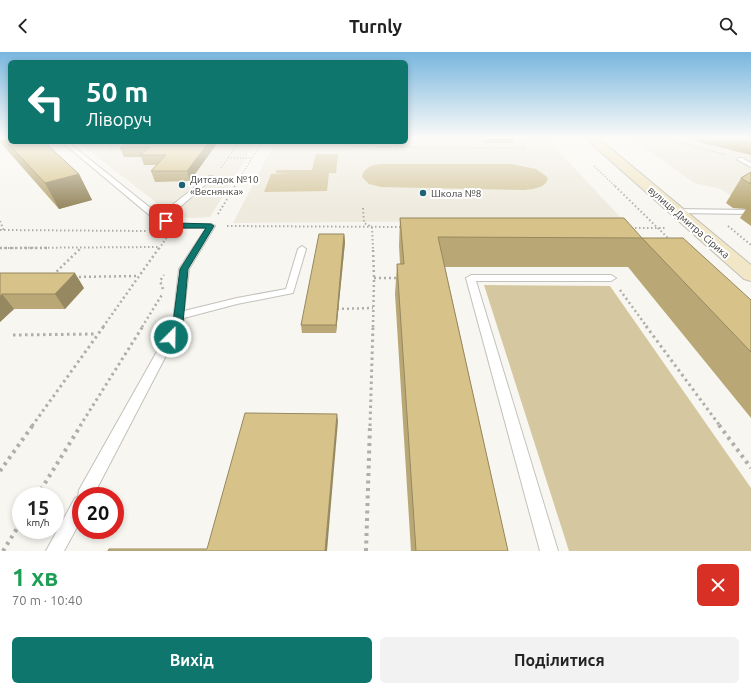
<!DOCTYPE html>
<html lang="uk">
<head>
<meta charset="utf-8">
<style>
	body { margin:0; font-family:Ubuntu,sans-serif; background:#f2f2f2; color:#222; height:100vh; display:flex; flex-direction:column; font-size:15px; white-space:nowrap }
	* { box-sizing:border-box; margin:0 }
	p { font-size:13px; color:#767676 }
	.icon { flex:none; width:22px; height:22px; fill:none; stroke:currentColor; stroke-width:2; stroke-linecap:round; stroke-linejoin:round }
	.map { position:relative; height:499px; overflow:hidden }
	.sheet { display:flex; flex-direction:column; background:#fff; flex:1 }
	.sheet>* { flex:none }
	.hud { position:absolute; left:8px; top:8px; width:400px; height:84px; border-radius:6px; box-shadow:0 2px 6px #0003; background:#0f766e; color:#fff; overflow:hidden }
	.speed { position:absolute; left:12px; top:435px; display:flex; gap:8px; font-size:20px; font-weight:700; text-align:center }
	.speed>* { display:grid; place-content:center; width:52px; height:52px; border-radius:50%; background:#fff; box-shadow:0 2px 6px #0003; line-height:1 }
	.speed small { font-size:10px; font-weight:400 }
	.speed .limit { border:6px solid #d22; background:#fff; color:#111 }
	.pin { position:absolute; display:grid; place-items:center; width:34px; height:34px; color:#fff; margin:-17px; border-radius:8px; box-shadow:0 2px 6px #0006 }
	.me { position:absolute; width:44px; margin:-22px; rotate:23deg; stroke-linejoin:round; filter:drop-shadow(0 0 3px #0008) }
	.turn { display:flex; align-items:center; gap:14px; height:84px; padding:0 12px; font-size:18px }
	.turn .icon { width:52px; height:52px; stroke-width:2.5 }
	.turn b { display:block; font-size:28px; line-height:34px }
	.round { display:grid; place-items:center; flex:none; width:42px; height:42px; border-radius:6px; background:#f2f2f2 }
	.summary { display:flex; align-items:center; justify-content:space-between; height:68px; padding:0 12px }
	h1 { font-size:24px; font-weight:600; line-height:30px; color:#1e9e55 }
	.primary-button { display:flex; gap:8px; margin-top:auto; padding:8px 12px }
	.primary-button a { flex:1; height:46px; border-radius:6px; background:#0f766e; color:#fff; font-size:16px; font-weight:600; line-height:46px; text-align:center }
	.primary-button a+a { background:#f2f2f2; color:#222 }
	header { display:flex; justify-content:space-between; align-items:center; height:52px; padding:0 12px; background:#fff; font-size:18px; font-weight:600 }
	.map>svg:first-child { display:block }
</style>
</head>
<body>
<header><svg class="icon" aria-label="back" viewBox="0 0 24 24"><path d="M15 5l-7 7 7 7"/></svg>Turnly<svg class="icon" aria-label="search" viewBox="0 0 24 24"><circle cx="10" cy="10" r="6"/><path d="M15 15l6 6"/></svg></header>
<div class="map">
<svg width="751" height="499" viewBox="0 0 751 499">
	<rect width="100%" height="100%" fill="#f8f6f0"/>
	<g fill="#eeeade">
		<path d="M406 86H546L623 168 233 171 275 90H406Z"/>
		<path d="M632 86H751V150H741L721 137 694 131Z"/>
		<path d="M78 90H256L210 165 193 166 175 165Z"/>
	</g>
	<g fill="#d5c79f">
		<path d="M316 102H338L336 121H329L327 139 264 140 271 122 289 121H275L277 118H312Z"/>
		<path d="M380 112H511L536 117 546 124 548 127C545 136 533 137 525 138L381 135 369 132 362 125C364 115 372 113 380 112Z"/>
		<path d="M484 233 610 234 751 436V499H569Z"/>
	</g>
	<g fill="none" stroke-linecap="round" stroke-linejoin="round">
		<g stroke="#c3c1bb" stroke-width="2">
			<g id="lane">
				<path d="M62 90H68L158 162 166 158 209 124H213V126L172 162 163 165 177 172H211L215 174 189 217 184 259 237 246 286 237 298 197 302 194 306 197 293 241 237 252 184 266 183 271 93 444H81V468L64 499H46L75 446 78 445 79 438 173 271 179 217 206 176H176L154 167Z"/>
				<path d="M738 106H742L751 111V115L738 108Z"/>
				<path d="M673 157 751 158V162L676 161 672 159Z"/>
				<path d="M471 223H611L616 226 611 229H476L558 499H540L466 226Z"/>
			</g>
		</g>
		<g stroke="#c3c1bb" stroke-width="2">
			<path id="secondary" d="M585 86H598L751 213V229L744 227Z"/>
		</g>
		<g stroke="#b0aeaa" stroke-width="1.5" stroke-dasharray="1 2" stroke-linecap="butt">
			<path d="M517 86 525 96"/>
			<path d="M565 86 576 96"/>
			<path d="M660 86 727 103"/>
			<path d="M348 90V95L525 96"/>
			<path d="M109 98 113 90"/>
			<path d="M228 106H252"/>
			<path d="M594 114 616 135"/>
			<path d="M221 116 239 90"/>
			<path d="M234 135 262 90"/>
		</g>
		<g stroke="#b0aeaa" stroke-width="2" stroke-dasharray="1.5 2.5" stroke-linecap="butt">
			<path d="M615 134 669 187"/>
			<path d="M363 156 364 171 372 175 373 197"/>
			<path d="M218 162 235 134"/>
			<path d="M0 169 4 179"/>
			<path d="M227 174 402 175"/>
			<path d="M728 174 751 193"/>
			<path d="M631 176H666"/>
			<path d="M0 178 147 179"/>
			<path d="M0 196 159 195"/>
			<path d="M159 197 167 185"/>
		</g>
		<g stroke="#b0aeaa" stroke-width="2.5" stroke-dasharray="2 3" stroke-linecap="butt">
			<path d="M0 196H48"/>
			<path d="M53 223 81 196"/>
			<path d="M74 225 139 224"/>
			<path d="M374 226H400"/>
			<path d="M163 237 160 229 164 223"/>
			<path d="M620 238 647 275"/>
			<path d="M337 257 373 256"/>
			<path d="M103 275 159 196"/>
			<path d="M142 275 163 241"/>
			<path d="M373 275 374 226 373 196"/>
		</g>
		<g stroke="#b0aeaa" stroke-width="3" stroke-dasharray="2.5 3.5" stroke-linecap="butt">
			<path d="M646 274 720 374"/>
			<path d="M13 283 97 282"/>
			<path d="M32 374 104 274"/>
			<path d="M80 374 143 274"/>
			<path d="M370 374 373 274"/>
		</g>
		<g stroke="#b0aeaa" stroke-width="4" stroke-dasharray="3 4.5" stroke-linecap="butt">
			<path d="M719 373 751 416"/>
			<path d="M0 419 33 373"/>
			<path d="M37 444 81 373"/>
			<path d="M3 499 21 470"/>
			<path d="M366 499 370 373"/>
		</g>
		<use href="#lane" fill="#fff" fill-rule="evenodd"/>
		<use href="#secondary" fill="#f1e6c5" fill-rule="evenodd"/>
	</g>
	<g fill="#b9a876">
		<path d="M0 86H10L79 122 92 148 59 157 0 90Z"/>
		<path d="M483 86H514L513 91H486Z"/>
		<path d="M682 86H751V103Z"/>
		<path d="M218 90 190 129 155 130 151 119 157 113H144L141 105H124L120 96Z"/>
		<path d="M751 120V174L740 166 746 157 733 156 726 151 741 126Z"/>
		<path d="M400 166 642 186 751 248V366L628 215H445L508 499H411L395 242 397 212H400L399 194Z"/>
		<path d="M344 182 345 190 336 281H302L301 273Z"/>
		<path d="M0 221 84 236 65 257H14L0 270Z"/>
	</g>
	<g fill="#968860">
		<path d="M209 90H218L190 129 187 119Z"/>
		<path d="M79 122 92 148 59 157 45 131Z"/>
		<path d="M344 182 345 190 336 281V273Z"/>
		<path d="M75 221 84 236 65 257 55 242Z"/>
		<path d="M2 242 14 257 0 270V245Z"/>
		<path d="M337 362 338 369 327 499H325Z"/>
	</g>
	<g fill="#d7c389" stroke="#968860">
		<path d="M3 86H10V90H44L79 122 45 131Z"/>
		<path d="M725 86H751V92Z"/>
		<path d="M127 90H209L187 119H151L166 103H140L150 95 120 96Z"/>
		<path d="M751 120V131H749L741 126Z"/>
		<path d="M400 166H624L642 186 438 185 508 499H416L397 212H404Z"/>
		<path d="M319 182H344L336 273H301Z"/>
		<path d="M642 186H683L751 248V300Z"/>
		<path d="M0 221H75L55 242H2L0 245Z"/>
		<path d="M245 361 337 362 325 499H108L109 497H207Z"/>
	</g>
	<linearGradient id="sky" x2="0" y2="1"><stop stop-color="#78b6de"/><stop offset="0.55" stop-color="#fcfbf8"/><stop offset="1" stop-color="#fcfbf8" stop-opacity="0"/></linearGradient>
	<rect width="751" height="156" fill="url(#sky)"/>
	<path fill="#0f766e" stroke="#0a4d48" d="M166 167 177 171 211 172 214 174 188 217 183 271 175 287 171 288 166 285 173 271 180 217 206 176H176L164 171 163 169Z"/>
	<g fill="#1e6375" stroke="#fff" stroke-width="1.5">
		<circle cx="182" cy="133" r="4"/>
		<circle cx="423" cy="141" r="4"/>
	</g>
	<g text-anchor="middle" stroke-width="4" stroke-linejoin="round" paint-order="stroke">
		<g font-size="10" fill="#3d3c3a" stroke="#fff" text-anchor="start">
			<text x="190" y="131">Дитсадок №10<tspan x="190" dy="12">«Веснянка»</tspan></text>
			<text x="431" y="145">Школа №8</text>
		</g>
		<g font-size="10" fill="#3d3c3a" stroke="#fff">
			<text transform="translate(689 170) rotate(41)" y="4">вулиця Дмитра Сірика</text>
		</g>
	</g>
</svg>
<div class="speed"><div>15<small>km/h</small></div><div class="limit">20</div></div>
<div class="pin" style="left:166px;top:169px;background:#d93025"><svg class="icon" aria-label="arrive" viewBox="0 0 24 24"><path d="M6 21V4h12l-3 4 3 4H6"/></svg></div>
<svg class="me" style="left:171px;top:285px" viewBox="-20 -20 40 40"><circle r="17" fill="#0f766e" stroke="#fff" stroke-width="3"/><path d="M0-11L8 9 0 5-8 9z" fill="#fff"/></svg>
<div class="hud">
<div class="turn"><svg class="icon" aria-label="left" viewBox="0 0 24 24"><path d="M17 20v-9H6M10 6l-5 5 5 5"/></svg><div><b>50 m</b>Ліворуч</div></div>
</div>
</div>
<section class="sheet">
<div class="summary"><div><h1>1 хв</h1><p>70 m · 10:40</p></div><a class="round" style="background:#d93025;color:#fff"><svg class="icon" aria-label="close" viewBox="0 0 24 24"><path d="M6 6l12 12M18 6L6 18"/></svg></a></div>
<div class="primary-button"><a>Вихід</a><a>Поділитися</a></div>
</section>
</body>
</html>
